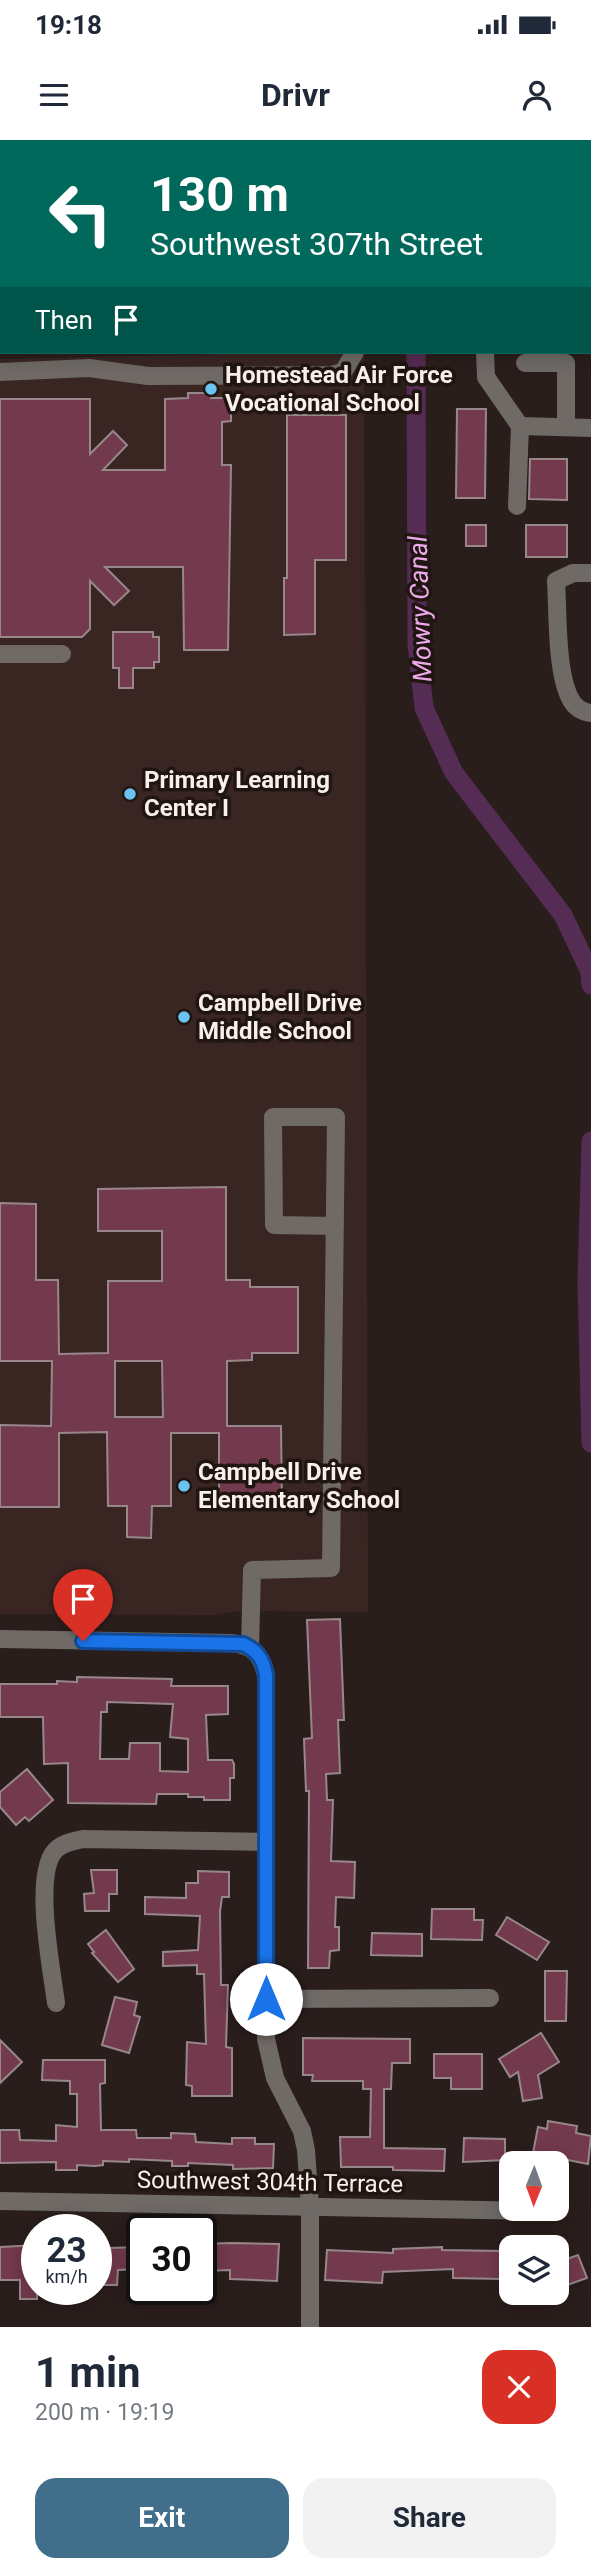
<!DOCTYPE html>
<html lang="en">
<head>
<meta charset="utf-8">
<style>
	body { margin:0; font-family:Roboto,sans-serif; background:#f2f2f3; color:#1f2937; height:100vh; display:flex; flex-direction:column; font-size:26px; white-space:nowrap }
	* { box-sizing:border-box; margin:0 }
	p { font-size:23px; color:#747a83 }
	.icon { flex:none; width:38px; height:38px; fill:none; stroke:currentColor; stroke-width:2; stroke-linecap:round; stroke-linejoin:round }
	.map { position:relative; height:2187px; overflow:hidden }
	.panel { display:flex; flex-direction:column; background:#fff; flex:1 }
	.panel>* { flex:none }
	.banner { position:absolute; left:0px; top:0px; width:592px; height:214px; box-shadow:0 4px 18px #0003; background:#00695c; color:#fff; overflow:hidden }
	.needle { width:46px; rotate:181deg }
	.buttons { position:absolute; left:499px; top:2011px; display:grid; gap:14px }
	.buttons a { display:grid; place-items:center; width:70px; height:70px; border-radius:14px; background:#fff; box-shadow:0 4px 18px #0003; font-size:35px }
	.speed { position:absolute; left:21px; top:2074px; display:flex; gap:14px; font-size:35px; font-weight:700; text-align:center }
	.speed>* { display:grid; place-content:center; width:91px; height:91px; border-radius:50%; background:#fff; box-shadow:0 4px 18px #0003; line-height:1 }
	.speed small { font-size:18px; font-weight:400 }
	.speed .limit { border:4px solid #111; border-radius:10px; background:#fff; color:#111 }
	.pin { position:absolute; display:grid; place-items:center; width:60px; height:60px; color:#fff; margin:-72px -30px; border-radius:50% 50% 50% 0; rotate:-45deg; box-shadow:0 0 7px #0007 }
	.pin .icon { rotate:45deg }
	.me { position:absolute; width:77px; margin:-38px; rotate:0deg; stroke-linejoin:round; filter:drop-shadow(0 0 5px #0008) }
	.turn { display:flex; align-items:center; gap:24px; height:147px; padding:0 35px; font-size:32px }
	.turn .icon { width:91px; height:91px; stroke-width:2.5 }
	.turn b { display:block; font-size:49px; line-height:60px }
	.then { display:flex; align-items:center; height:66px; padding:0 35px; background:#0003; gap:14px; font-size:26px }
	.round { display:grid; place-items:center; flex:none; width:74px; height:74px; border-radius:21px; background:#f2f2f3 }
	.overview { display:flex; align-items:center; justify-content:space-between; height:119px; padding:0 35px }
	h1 { font-size:42px; font-weight:700; line-height:52px }
	.button { display:flex; gap:14px; margin-top:auto; padding:14px 35px }
	.button a { flex:1; height:80px; border-radius:21px; background:#416e8b; color:#fff; font-size:28px; font-weight:700; line-height:80px; text-align:center }
	.button a+a { background:#f2f2f3; color:#1f2937 }
	.status { display:flex; justify-content:space-between; align-items:center; height:49px; padding:0 35px; background:#fff; direction:ltr }
	.status svg { height:19px; fill:currentColor }
	header { display:flex; justify-content:space-between; align-items:center; height:91px; padding:0 35px; background:#fff; font-size:32px; font-weight:700 }
	.map>svg:first-child { display:block }
</style>
</head>
<body>
<div class="status"><b>19:18</b><svg viewBox="0 0 49 12"><path d="M0 12V9h3v3zM5 12V6h3v6zM10 12V3h3v9zM15 12V0h3v12zM26 1h20v11H26zM47 4h2v5h-2z"/></svg></div>
<header><svg class="icon" aria-label="menu" viewBox="0 0 24 24"><path d="M4 6h16M4 12h16M4 18h16"/></svg>Drivr<svg class="icon" aria-label="person" viewBox="0 0 24 24"><circle cx="12" cy="8" r="4"/><path d="M4 21q1-7 8-7t8 7"/></svg></header>
<div class="map">
<svg width="591" height="2187" viewBox="0 0 591 2187">
	<rect width="100%" height="100%" fill="#2a1e1c"/>
	<path fill="#392622" d="M312 212H364L368 1472 238 1471 214 1475 0 1474V219Z"/>
	<g fill="none" stroke-linecap="round" stroke-linejoin="round">
		<g stroke="#552c54" stroke-width="19">
			<path d="M416 0V2"/>
			<path d="M416 212 417 504 424 568 454 633 563 775 590 832 591 845"/>
			<path d="M591 1001 587 1142 591 1303"/>
		</g>
	</g>
	<g fill="#733a4d" stroke="#97878b" stroke-width="2" fill-rule="evenodd">
		<path d="M188 253H211V258H231V281L222 282V325H231L228 510H184L183 427H105L129 451 114 465 90 441V489L82 497H0V259H90V314L113 291 127 305 103 330H165V259L188 258Z"/>
		<path d="M457 269H486L485 358H456Z"/>
		<path d="M287 275H346V420H315V494L284 495V438H287Z"/>
		<path d="M530 319H567V360L529 359Z"/>
		<rect x="466" y="385" width="20" height="21"/>
		<rect x="526" y="385" width="41" height="32"/>
		<path d="M113 492H153V497H159V522H154V528H133V548H119V528H113Z"/>
		<path d="M226 1047V1140H250V1147H298V1213H252V1220L227 1221V1286H281L282 1366H219V1293H171V1366H152L151 1398 127 1397V1366H108L107 1292 59 1293V1367H0V1285L51 1286 52 1221H0V1063L36 1064V1140H58L59 1214 108 1213V1141H162V1091H98V1049ZM115 1221H162L163 1277H115Z"/>
		<path d="M340 1479 344 1580H338L340 1633 326 1634 327 1660H333L331 1721 355 1722 354 1758 336 1757 335 1787H339V1810L330 1811 329 1828H308L309 1651H306L304 1599 312 1598 307 1480Z"/>
		<path d="M77 1537 172 1539 171 1546H228V1574L206 1575 208 1620H232L234 1624V1638H230V1660H204V1657H188V1654H157L156 1664 68 1663V1623L44 1624 43 1577H0V1544H57V1541L77 1542ZM107 1562 173 1564 170 1597 188 1599V1632L160 1631V1603H130L129 1619H100L101 1572H107Z"/>
		<path d="M27 1629 53 1660 29 1681 25 1677 16 1685 0 1667V1652Z"/>
		<path d="M91 1730H117V1754H109V1771H85L84 1754 94 1753Z"/>
		<path d="M198 1731 229 1732V1757H222L220 1771 221 1845H228L226 1907 232 1908V1956H192V1946L186 1945 187 1902 206 1904 204 1834H197V1825L163 1826V1812L198 1810 200 1776 145 1774V1757L186 1758V1743H198Z"/>
		<path d="M432 1769H474V1780H483L482 1800 431 1799Z"/>
		<path d="M507 1777 549 1802 537 1820 496 1795Z"/>
		<path d="M106 1790 134 1829 118 1842 92 1813 94 1812 88 1804Z"/>
		<path d="M372 1793 422 1794V1816L371 1815Z"/>
		<path d="M545 1831H567L566 1881H545Z"/>
		<path d="M115 1857 137 1862 134 1875 140 1877 129 1913 102 1905Z"/>
		<path d="M541 1893 559 1922 538 1935 542 1958 523 1961 518 1932 510 1937 499 1919Z"/>
		<path d="M303 1898 410 1899V1923H392L391 1949H384V2008L445 2009 444 2031 393 2030V2027H341L340 1997H370L371 1949H363V1941H312L313 1935H303Z"/>
		<path d="M0 1900 22 1922 0 1943Z"/>
		<path d="M434 1914H482V1949H451V1938H434Z"/>
		<path d="M43 1920H105V1943L100 1944 101 1990H136L137 1998H171V1993L195 1994 196 2002 232 2004V1998H255V2004H274L273 2028 233 2029V2025L188 2023V2026H172V2021L129 2019V2022L103 2021V2025L95 2026 77 2025V2030H56V2022L0 2023V1990H19L20 2000 56 2001V1985L77 1987V1954H70V1941L42 1940Z"/>
		<path d="M548 1981 577 1986 576 1993 591 1996 588 2024 533 2013 538 1987 547 1989Z"/>
		<path d="M464 1998 505 1999V2020L463 2022Z"/>
		<path d="M231 2103 279 2104 277 2141 230 2139V2130L201 2131V2104Z"/>
		<path d="M37 2105V2159H20V2140H0V2107Z"/>
		<path d="M142 2107V2129L118 2130 117 2145H96V2114H108V2108Z"/>
		<path d="M442 2107V2110L502 2111V2139L453 2138V2129L383 2132 382 2143 325 2140 327 2110 393 2113V2109Z"/>
		<path d="M578 2115 587 2138 556 2149V2123Z"/>
	</g>
	<g fill="none" stroke-linecap="round" stroke-linejoin="round">
		<g stroke="#6f6a66" stroke-width="18">
			<path d="M101 0 102 2"/>
			<path d="M544 0 545 2"/>
			<path d="M50 2V0"/>
			<path d="M236 2V0"/>
			<path d="M289 2 290 0"/>
			<path d="M331 2V0"/>
			<path d="M590 24H591"/>
			<path d="M485 212 486 237 520 286 517 366"/>
			<path d="M525 223H566V287"/>
			<path d="M0 232 89 228 148 236 332 235 343 232 355 212"/>
			<path d="M520 286 591 288"/>
			<path d="M591 433H573L556 441C558 472 556 531 570 558 574 567 582 572 591 573"/>
			<path d="M0 514H62"/>
			<path d="M0 1499 231 1503C253 1505 261 1514 266 1535V1899L275 1938 302 1991 306 2010 310 2067V2187"/>
			<path d="M250 1508 252 1430 331 1428 336 977H273L274 1085 335 1086"/>
			<path d="M266 1859 490 1858"/>
			<path d="M56 1863C52 1831 31 1727 58 1708 65 1702 75 1701 83 1699L266 1702"/>
			<path d="M0 2061 540 2071"/>
		</g>
		<g stroke="#beb4ab" stroke-width="18">
			<path d="M0 112H2"/>
			<path d="M590 139H591"/>
			<path d="M0 152H2"/>
			<path d="M590 165H591"/>
		</g>
	</g>
	<g fill="none" stroke-linecap="round" stroke-linejoin="round">
		<g stroke="#114b97" stroke-width="18">
			<path id="route" d="M83 1501 243 1504C258 1511 263 1519 266 1535V1859"/>
		</g>
		<use href="#route" stroke="#1a73e8" stroke-width="12"/>
	</g>
	<g fill="#6bc3f2" stroke="#211512" stroke-width="2.5">
		<circle cx="211" cy="249" r="7"/>
		<circle cx="130" cy="654" r="7"/>
		<circle cx="184" cy="877" r="7"/>
		<circle cx="184" cy="1346" r="7"/>
	</g>
	<g text-anchor="middle" stroke-width="7" stroke-linejoin="round" paint-order="stroke">
		<g font-size="24" font-weight="bold" fill="#f9f0ee" stroke="#211512" text-anchor="start">
			<text x="225" y="243">Homestead Air Force<tspan x="225" dy="28">Vocational School</tspan></text>
			<text x="144" y="648">Primary Learning<tspan x="144" dy="28">Center I</tspan></text>
			<text x="198" y="871">Campbell Drive<tspan x="198" dy="28">Middle School</tspan></text>
			<text x="198" y="1340">Campbell Drive<tspan x="198" dy="28">Elementary School</tspan></text>
		</g>
		<g font-size="24" fill="#f9f0ee" stroke="#211512">
			<text transform="translate(270 2042) rotate(1)" y="8">Southwest 304th Terrace</text>
		</g>
		<g font-size="26" font-style="italic" fill="#edaaea" stroke="#211512">
			<text transform="translate(420 469) rotate(-92)" y="9">Mowry Canal</text>
		</g>
	</g>
</svg>
<div class="buttons">
<a><svg class="needle" viewBox="-14 -14 28 28"><path d="M0-13l5 13h-10z" fill="#e53935"/><path d="M0 13l5-13h-10z" fill="#747a83"/></svg></a>
<a><svg class="icon" aria-label="layers" viewBox="0 0 24 24"><path d="M12 4l9 5-9 5-9-5zM3 14l9 5 9-5"/></svg></a>
</div>
<div class="speed"><div>23<small>km/h</small></div><div class="limit">30</div></div>
<div class="pin" style="left:83px;top:1501px;background:#d93025"><svg class="icon" aria-label="arrive" viewBox="0 0 24 24"><path d="M6 21V4h12l-3 4 3 4H6"/></svg></div>
<svg class="me" style="left:266px;top:1859px" viewBox="-20 -20 40 40"><circle r="19" fill="#fff"/><path d="M0-13L10 11 0 6-10 11z" fill="#1a73e8"/></svg>
<div class="banner">
<div class="turn"><svg class="icon" aria-label="left" viewBox="0 0 24 24"><path d="M17 20v-9H6M10 6l-5 5 5 5"/></svg><div><b>130 m</b>Southwest 307th Street</div></div>
<div class="then">Then<svg class="icon" aria-label="arrive" viewBox="0 0 24 24"><path d="M6 21V4h12l-3 4 3 4H6"/></svg></div>
</div>
</div>
<section class="panel">
<div class="overview"><div><h1>1 min</h1><p>200 m · 19:19</p></div><a class="round" style="background:#d93025;color:#fff"><svg class="icon" aria-label="close" viewBox="0 0 24 24"><path d="M6 6l12 12M18 6L6 18"/></svg></a></div>
<div class="button"><a>Exit</a><a>Share</a></div>
</section>
</body>
</html>
